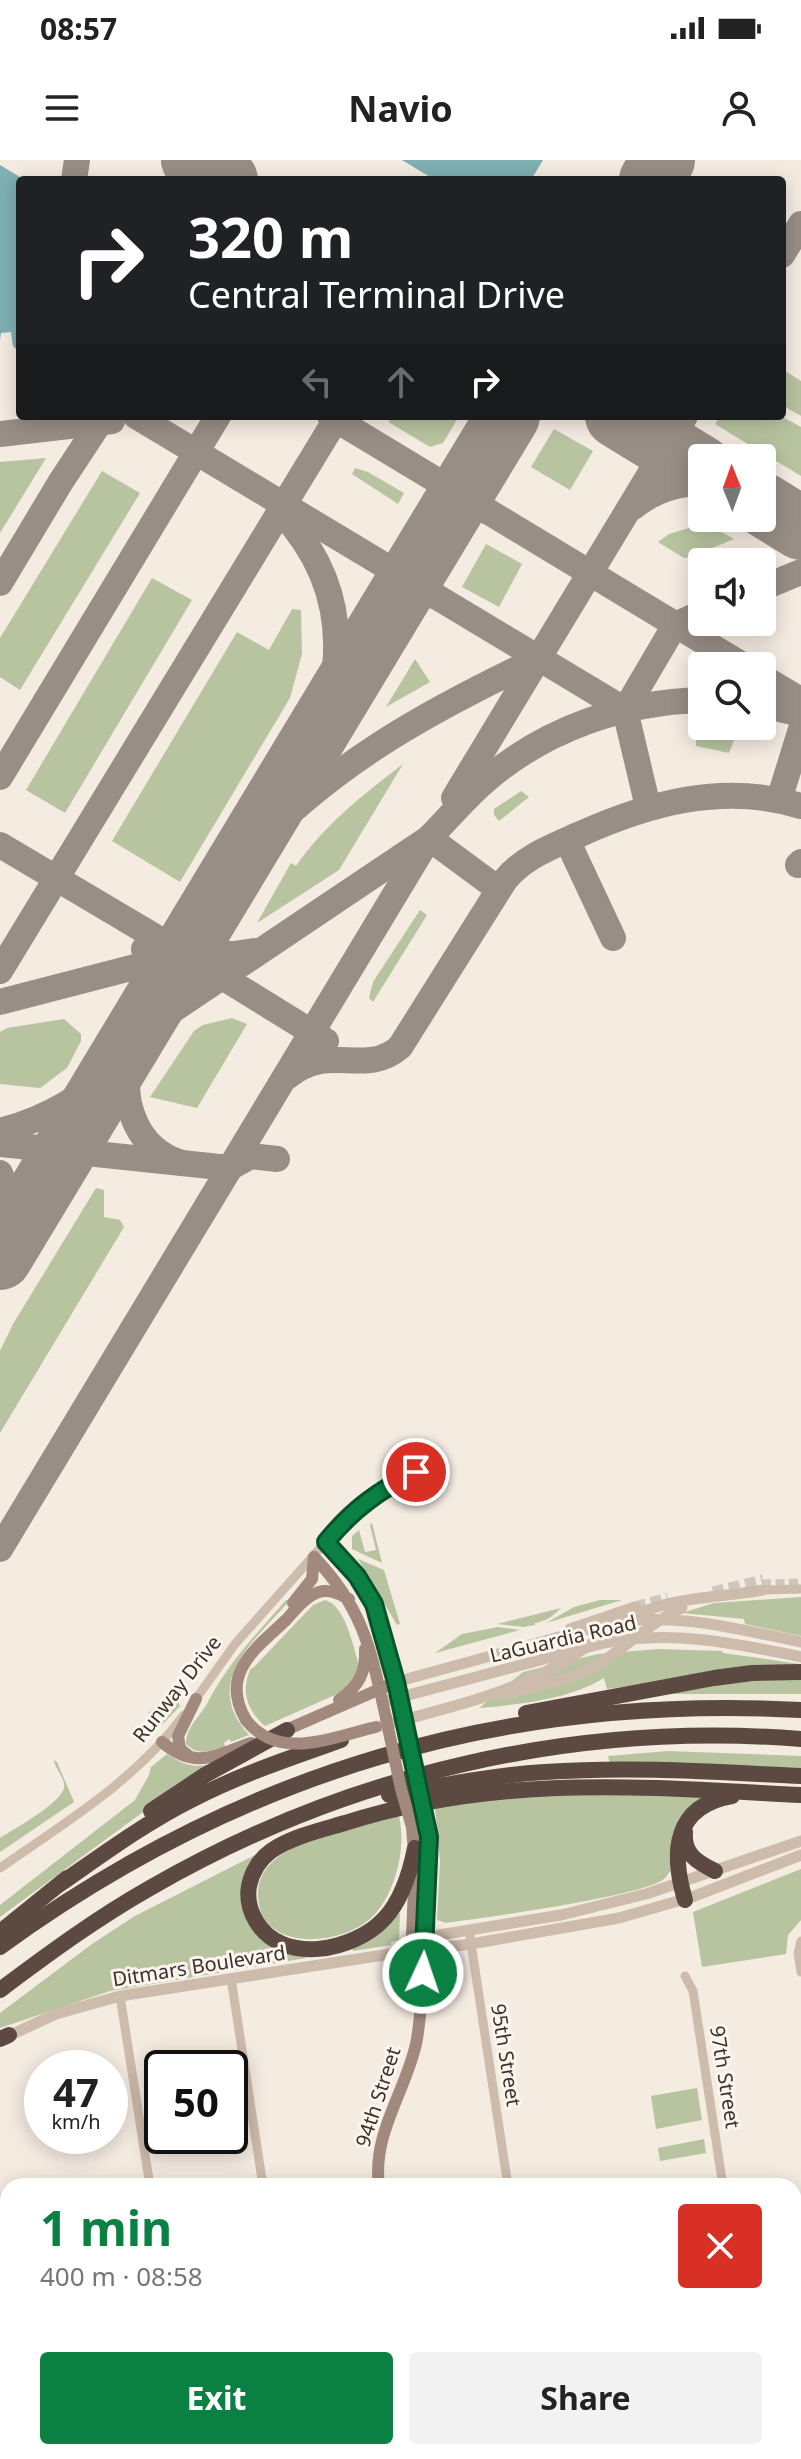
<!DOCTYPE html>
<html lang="en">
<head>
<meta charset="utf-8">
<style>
	body { margin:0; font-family:"Noto Sans",sans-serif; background:#f2f2f2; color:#222; height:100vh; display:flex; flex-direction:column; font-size:30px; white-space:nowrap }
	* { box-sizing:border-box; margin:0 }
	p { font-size:26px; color:#767676 }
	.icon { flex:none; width:44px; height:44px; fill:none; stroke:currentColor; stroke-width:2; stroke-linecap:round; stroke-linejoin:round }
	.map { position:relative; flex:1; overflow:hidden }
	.panel { position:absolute; left:0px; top:2018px; width:802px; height:282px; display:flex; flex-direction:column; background:#fff; border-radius:24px 24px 0 0; box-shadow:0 4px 20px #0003 }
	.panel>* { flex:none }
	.guide { position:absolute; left:16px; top:16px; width:770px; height:244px; border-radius:8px; box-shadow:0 4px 20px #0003; background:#202124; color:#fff; overflow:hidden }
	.needle { width:52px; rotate:359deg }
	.controls { position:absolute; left:688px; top:284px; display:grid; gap:16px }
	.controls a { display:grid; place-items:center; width:88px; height:88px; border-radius:8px; background:#fff; box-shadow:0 4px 20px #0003; font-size:40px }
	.speed { position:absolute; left:24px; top:1890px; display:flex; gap:16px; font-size:40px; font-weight:700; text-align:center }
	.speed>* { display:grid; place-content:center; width:104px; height:104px; border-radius:50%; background:#fff; box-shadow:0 4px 20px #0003; line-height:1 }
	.speed small { font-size:20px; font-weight:400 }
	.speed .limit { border:4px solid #111; border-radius:12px; background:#fff; color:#111 }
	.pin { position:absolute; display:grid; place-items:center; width:68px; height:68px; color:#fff; margin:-34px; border:4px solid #fff; border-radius:50%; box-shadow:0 2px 8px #0007 }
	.me { position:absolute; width:88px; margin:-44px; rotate:3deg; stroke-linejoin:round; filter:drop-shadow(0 0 6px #0008) }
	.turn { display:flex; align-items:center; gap:28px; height:168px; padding:0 40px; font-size:36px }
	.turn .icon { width:104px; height:104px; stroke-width:2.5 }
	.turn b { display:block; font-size:56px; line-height:68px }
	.lanes { display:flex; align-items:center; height:76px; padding:0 40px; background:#0003; justify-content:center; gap:40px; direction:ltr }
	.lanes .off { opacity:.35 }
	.round { display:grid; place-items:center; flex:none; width:84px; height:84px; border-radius:8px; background:#f2f2f2 }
	.headline { display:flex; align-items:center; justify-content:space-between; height:136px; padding:0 40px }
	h1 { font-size:48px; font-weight:700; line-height:60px; color:#0b8043 }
	.button { display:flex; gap:16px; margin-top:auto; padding:16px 40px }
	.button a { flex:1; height:92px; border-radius:8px; background:#0b8043; color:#fff; font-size:32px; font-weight:700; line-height:92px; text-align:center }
	.button a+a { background:#f2f2f2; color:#222 }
	.status { display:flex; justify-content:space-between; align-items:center; height:56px; padding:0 40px; background:#fff; direction:ltr }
	.status svg { height:22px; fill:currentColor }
	header { display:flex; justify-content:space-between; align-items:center; height:104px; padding:0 40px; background:#fff; font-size:36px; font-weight:700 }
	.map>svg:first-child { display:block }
</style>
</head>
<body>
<div class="status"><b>08:57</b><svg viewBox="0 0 49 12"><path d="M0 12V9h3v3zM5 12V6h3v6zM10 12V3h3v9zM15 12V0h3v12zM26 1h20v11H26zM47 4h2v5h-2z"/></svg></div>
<header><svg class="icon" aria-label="menu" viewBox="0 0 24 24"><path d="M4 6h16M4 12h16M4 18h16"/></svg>Navio<svg class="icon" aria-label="person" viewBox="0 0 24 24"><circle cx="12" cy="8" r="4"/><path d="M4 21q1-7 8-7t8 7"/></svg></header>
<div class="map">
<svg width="801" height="2299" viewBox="0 0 801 2299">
	<rect width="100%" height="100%" fill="#f4ebe1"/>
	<g fill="#b8c4a0">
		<path d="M782 209 801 221V256L782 245Z"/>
		<path d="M386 256H459L443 283 430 287 390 263Z"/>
		<path d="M720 256H781L801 267V316L715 264Z"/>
		<path d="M554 269 593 291 570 330 531 307Z"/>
		<path d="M46 298 0 373V302Z"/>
		<path d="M355 308 368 312 404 333 398 344 352 314Z"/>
		<path d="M102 311 140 333 20 530 0 517V478Z"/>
		<path d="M695 366H711L734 379 705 391V396L684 398 658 382 669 374Z"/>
		<path d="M486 384 522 404 499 447 462 427Z"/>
		<path d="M152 418 192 440 65 653 26 630Z"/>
		<path d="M292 449 301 450 302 494 290 538 180 722 112 681 237 472 269 490Z"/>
		<path d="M415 499 430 522 386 547Z"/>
		<path d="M696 563 738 570 729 593 696 586Z"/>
		<path d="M403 604 339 710 257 763 291 703 296 706C325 664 363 635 403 604Z"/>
		<path d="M521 631 529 637 499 661 494 655V649Z"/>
		<path d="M420 750 427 755 373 842 369 838 373 822Z"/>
		<path d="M232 858 247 864 197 948 150 937 194 871 203 865Z"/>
		<path d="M64 859 81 874V881L67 908 40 928 0 924V872L7 868Z"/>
		<path d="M96 1028 104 1030V1057L120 1060 124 1067 0 1273V1191L13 1164Z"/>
		<path d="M372 1363 382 1403 352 1389V1376L359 1370 365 1392 376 1390 370 1365Z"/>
		<path d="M358 1399 384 1410 400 1464 397 1465Z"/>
		<path d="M801 1437V1476L745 1464 744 1459 682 1453 714 1443Z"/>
		<path d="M286 1440H290C255 1481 200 1521 249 1575L231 1582 229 1579 224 1583 225 1586C211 1592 198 1596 186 1584 186 1566 202 1555 209 1540 229 1502 258 1472 286 1440Z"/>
		<path d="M325 1440C346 1445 354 1490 360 1509L353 1527 265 1566C247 1550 240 1531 251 1508H253L313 1445Z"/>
		<path d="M600 1440H622L546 1463 574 1447Z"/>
		<path d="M561 1448C552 1457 546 1461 535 1463V1465L523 1467 497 1464Z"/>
		<path d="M498 1467 520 1470 435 1493 462 1474Z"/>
		<path d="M658 1489 722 1491 723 1493 800 1504 607 1529 604 1518C567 1540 522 1544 479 1548L523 1512 598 1494Z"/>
		<path d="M801 1518V1534H671L670 1531 755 1519Z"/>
		<path d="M180 1525 181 1528 175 1533 180 1546 162 1565 148 1553Z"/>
		<path d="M668 1591 801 1596V1610L610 1604 608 1596Z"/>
		<path d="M167 1594C181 1603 191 1608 207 1605L0 1757V1745L135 1640 149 1615 151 1607Z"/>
		<path d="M54 1600 57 1602 74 1642 0 1692V1678C14 1669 61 1643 64 1628 66 1619 54 1607 54 1600Z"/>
		<path d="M580 1633 702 1636 703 1640C692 1663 681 1700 665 1718 651 1735 477 1759 446 1763L437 1760 440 1701 435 1647 501 1636Z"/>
		<path d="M399 1656C403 1674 402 1692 397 1710 392 1728 385 1745 371 1758 340 1787 256 1793 258 1732 258 1718 267 1705 278 1697 312 1674 360 1667 399 1656Z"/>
		<path d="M265 1690 248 1758 306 1794V1798L110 1831 0 1868V1853L92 1784 135 1756Z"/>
		<path d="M801 1709V1760L788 1775 786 1794 702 1807 693 1752Z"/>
		<path d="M397 1752 400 1754 399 1780 391 1782V1785L353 1791 352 1787Z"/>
		<path d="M697 1928 702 1960 656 1969 651 1936Z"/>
		<path d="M704 1979 706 1993 660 2001 658 1988Z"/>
	</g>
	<g fill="#7fb0b2">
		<path d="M402 0H543L531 20H435Z"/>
		<path d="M0 5 25 20H20V193L13 186 11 172 1 173 0 180Z"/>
	</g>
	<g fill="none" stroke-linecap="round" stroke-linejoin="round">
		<g stroke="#988e86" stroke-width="26">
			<path d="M74 20 77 0"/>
			<path d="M782 95 801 64"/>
			<path d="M136 256 625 550 648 647"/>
			<path d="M330 256 744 506"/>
			<path d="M0 274 112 261"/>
			<path d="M632 348C653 331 675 323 702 323"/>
			<path d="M281 352C340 415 349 488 321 567"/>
			<path d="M442 367C456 351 469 344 489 352"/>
			<path d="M0 423 60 323 104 256"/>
			<path d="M762 428 801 412"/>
			<path d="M394 446C407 435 418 432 435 436"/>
			<path d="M762 517 801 540"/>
			<path d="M762 545 801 554"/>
			<path d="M625 550 675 465 702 453"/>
			<path d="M0 617 218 256"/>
			<path d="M454 638 685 256"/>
			<path d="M779 640 801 569"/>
			<path d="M567 680 613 778"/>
			<path d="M0 685 184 794H234L254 791"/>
			<path d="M239 703C327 607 422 554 538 499"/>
			<path d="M798 705 801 702"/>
			<path d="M203 763 197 789 206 807 326 881"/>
			<path d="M144 789 157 837"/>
			<path d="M0 811 338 256"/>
			<path d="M0 842 158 801 178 791 188 781"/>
			<path d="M287 917C331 881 364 918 400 887L505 720C524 697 551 687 578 675 649 643 724 622 801 646"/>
			<path d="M0 971C46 959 85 937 118 903"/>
			<path d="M0 984 229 1008 251 996 277 999"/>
			<path d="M182 1003C137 990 121 944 129 901 130 890 131 879 140 872L429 678 498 729"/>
			<path d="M0 1013 6 1029 11 1080"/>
			<path d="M0 1389 429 678C448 659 465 638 485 621 545 569 623 542 702 540"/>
		</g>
		<g stroke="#988e86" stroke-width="64">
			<path d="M193 0 226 20"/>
			<path d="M651 20 663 0"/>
			<path d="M617 256 702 308"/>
			<path d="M762 344 801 368"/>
			<path d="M0 1098 508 256"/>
		</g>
		<path stroke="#cfc6bd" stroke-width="9" stroke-dasharray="9 4.5" stroke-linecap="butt" d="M762 1424 801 1423"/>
		<g stroke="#cfc6bd" stroke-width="11" stroke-dasharray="11 5.5" stroke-linecap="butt">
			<path d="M713 1432 763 1420"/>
			<path d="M635 1447 668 1438"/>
		</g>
		<g stroke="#cdbbac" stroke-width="9">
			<path d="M763 1430 801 1429"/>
			<path d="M193 1543 235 1484 346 1359 384 1328 437 1303"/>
			<path d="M0 1708C66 1662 136 1620 184 1555"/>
			<path d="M469 1770 508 2026"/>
			<path d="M801 1781 798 1793 801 1812"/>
			<path d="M685 1816 693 1831 723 2026"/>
			<path d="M231 1818 263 2026"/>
			<path d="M120 1836 150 2026"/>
			<path d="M794 2066 801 2065"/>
			<path d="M794 2078 801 2077"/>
			<path d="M79 2292 80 2299"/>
			<path d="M192 2292 193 2299"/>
			<path d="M304 2292 306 2299"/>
			<path d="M441 2292 443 2299"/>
			<path d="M550 2292 551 2299"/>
			<path d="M658 2292 659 2299"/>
			<path d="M766 2292 767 2299"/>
		</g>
		<g stroke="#cdbbac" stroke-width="11">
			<path d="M570 1469 635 1447"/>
			<path d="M396 1522 603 1465C669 1450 736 1469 801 1482"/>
			<path d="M504 1534 542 1525"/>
			<path d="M382 1542 600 1484C668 1469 734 1483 801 1497"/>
			<path d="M419 1787 439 1775 561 1755 646 1734 801 1681"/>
			<path d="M4 1878 56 1854 120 1836 390 1794 471 1784 619 1758 692 1737 801 1695"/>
			<path d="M0 2190 8 2188"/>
			<path d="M0 2202 8 2201"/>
		</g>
		<g stroke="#a18a7d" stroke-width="12">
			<path d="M326 1382C382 1439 387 1480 402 1555"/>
			<path d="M314 1397C364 1449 371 1491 386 1558"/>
			<path d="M293 1443 312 1419 314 1397"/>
			<path d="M339 1540C359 1526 366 1513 365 1489"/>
			<path d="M246 1560C219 1514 255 1489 286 1460 295 1450 306 1436 319 1432 330 1429 340 1434 349 1439"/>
			<path d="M279 1573 396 1522"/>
			<path d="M162 1582C194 1610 215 1596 251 1583"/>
			<path d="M189 1596 180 1589 178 1576 196 1539"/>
			<path d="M412 1667 415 1706 411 1798 416 1837"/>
			<path d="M379 2026C372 1974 405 1933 416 1884 422 1855 422 1822 424 1792 427 1749 433 1706 427 1663"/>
			<path d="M421 2292 422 2299"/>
		</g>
		<g stroke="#5c4a42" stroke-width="16">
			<path d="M526 1553 714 1518 752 1513 801 1512"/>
			<path d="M389 1635C440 1626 493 1615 545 1612 631 1606 716 1612 801 1616"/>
			<path d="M151 1651 205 1615 287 1570"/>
			<path d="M685 1672C683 1694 697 1702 715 1711"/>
			<path d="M415 1688C410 1713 402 1740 384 1759 354 1791 282 1806 256 1761 250 1751 247 1738 249 1726 252 1712 260 1699 271 1691 291 1677 321 1670 345 1663 498 1614 643 1627 801 1635"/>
			<path d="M60 1724C102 1695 145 1663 191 1640 239 1615 290 1598 341 1580"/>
			<path d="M685 1740C671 1693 673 1646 732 1636"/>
			<path d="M0 1772 67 1718"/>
			<path d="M0 1787C241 1612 504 1534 801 1550"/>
			<path d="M0 1830C48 1794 97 1758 150 1728 347 1614 574 1561 801 1579"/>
			<path d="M0 1879 9 1875"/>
		</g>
		<g stroke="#cdbbac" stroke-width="11">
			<path d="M542 1525C561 1520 580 1516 597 1505 627 1487 650 1462 682 1448"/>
			<path d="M381 1566C438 1550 496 1538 549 1510 587 1491 619 1458 660 1446 689 1437 731 1436 763 1430"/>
		</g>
		<g stroke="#a18a7d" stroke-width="12">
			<path d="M402 1555 427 1663"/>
			<path d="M386 1558 401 1629 412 1667"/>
			<path d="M246 1560C279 1602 332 1577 376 1567"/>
		</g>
	</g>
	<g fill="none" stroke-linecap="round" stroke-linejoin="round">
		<g stroke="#07532c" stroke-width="20">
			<path id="route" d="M416 1312C379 1330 352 1350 326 1382L357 1416 374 1444 396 1522 429 1677 423 1813"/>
		</g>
		<use href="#route" stroke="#0b8043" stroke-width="14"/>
	</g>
	<g text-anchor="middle" stroke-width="6" stroke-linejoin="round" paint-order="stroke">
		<g font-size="20" fill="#3b302b" stroke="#fbf5ee">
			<text transform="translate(563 1479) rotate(-13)" y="7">LaGuardia Road</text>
			<text transform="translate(177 1529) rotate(-52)" y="7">Runway Drive</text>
			<text transform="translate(199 1806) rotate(-9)" y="7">Ditmars Boulevard</text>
			<text transform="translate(506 1895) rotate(81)" y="7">95th Street</text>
			<text transform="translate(725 1917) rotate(81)" y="7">97th Street</text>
			<text transform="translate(378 1937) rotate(-72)" y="7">94th Street</text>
		</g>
	</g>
</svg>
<div class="controls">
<a><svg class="needle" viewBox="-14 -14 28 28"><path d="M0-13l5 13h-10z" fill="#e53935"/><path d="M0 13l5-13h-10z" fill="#767676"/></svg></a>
<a><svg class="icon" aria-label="sound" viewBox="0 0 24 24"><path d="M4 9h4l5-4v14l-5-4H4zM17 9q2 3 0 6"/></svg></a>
<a><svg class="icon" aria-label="search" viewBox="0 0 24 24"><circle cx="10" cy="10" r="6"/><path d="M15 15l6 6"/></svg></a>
</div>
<div class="speed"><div>47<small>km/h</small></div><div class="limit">50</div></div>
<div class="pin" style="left:416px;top:1312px;background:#d93025"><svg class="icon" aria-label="arrive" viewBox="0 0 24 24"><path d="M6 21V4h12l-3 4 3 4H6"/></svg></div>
<svg class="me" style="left:423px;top:1813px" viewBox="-20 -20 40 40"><circle r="17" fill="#0b8043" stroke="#fff" stroke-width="3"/><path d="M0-11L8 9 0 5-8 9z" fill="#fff"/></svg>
<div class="guide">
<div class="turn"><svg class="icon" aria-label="right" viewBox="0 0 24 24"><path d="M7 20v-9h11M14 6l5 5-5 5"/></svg><div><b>320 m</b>Central Terminal Drive</div></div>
<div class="lanes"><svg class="icon off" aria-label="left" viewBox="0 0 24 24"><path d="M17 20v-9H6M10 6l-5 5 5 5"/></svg><svg class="icon off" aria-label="ahead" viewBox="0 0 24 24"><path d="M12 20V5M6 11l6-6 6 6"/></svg><svg class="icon" aria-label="right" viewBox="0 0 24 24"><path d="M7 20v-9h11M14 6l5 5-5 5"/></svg></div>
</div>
<section class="panel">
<div class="headline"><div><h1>1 min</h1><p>400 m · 08:58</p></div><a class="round" style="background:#d93025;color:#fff"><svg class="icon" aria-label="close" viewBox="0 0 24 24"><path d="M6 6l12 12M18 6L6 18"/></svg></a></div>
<div class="button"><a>Exit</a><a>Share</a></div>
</section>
</div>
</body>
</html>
